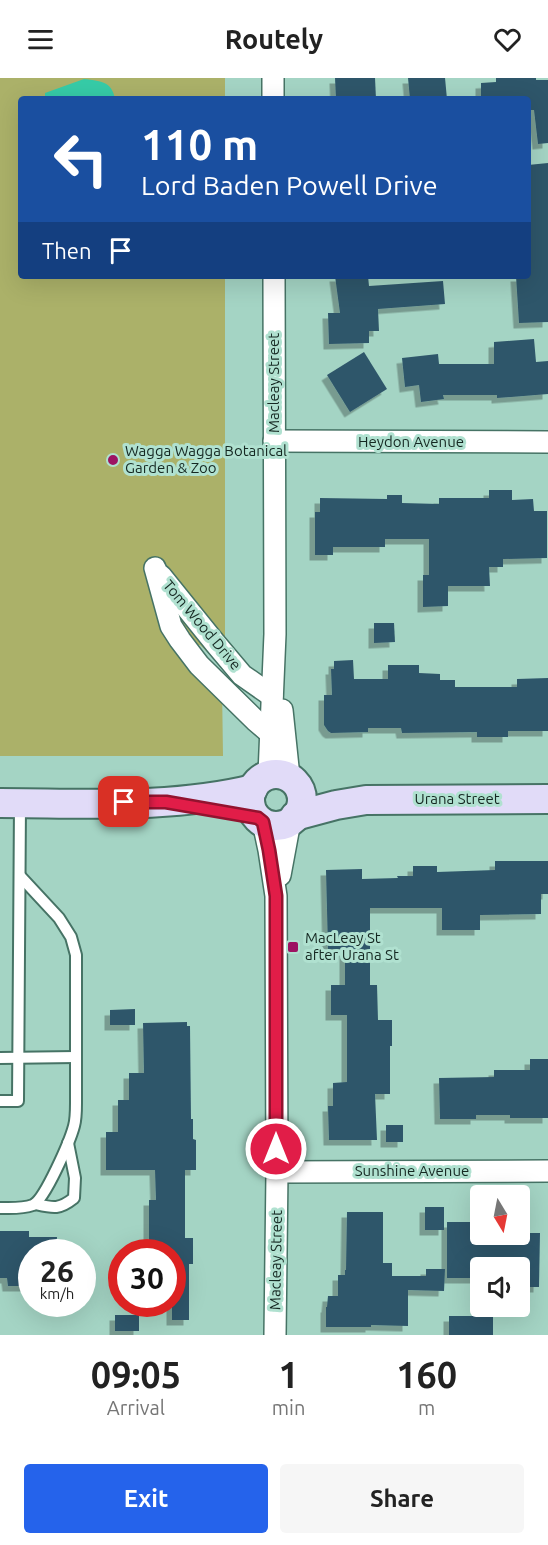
<!DOCTYPE html>
<html lang="en">
<head>
<meta charset="utf-8">
<style>
	body { margin:0; font-family:Ubuntu,sans-serif; background:#f6f6f6; color:#222; height:100vh; display:flex; flex-direction:column; font-size:22px; white-space:nowrap }
	* { box-sizing:border-box; margin:0 }
	p { font-size:20px; color:#767676 }
	.icon { flex:none; width:33px; height:33px; fill:none; stroke:currentColor; stroke-width:2; stroke-linecap:round; stroke-linejoin:round }
	.map { position:relative; height:1257px; overflow:hidden }
	.details { display:flex; flex-direction:column; background:#fff; flex:1 }
	.details>* { flex:none }
	.guide { position:absolute; left:18px; top:18px; width:513px; height:183px; border-radius:6px; box-shadow:0 6px 24px #0002; background:#1a4fa0; color:#fff; overflow:hidden }
	.needle { width:39px; rotate:170deg }
	.fabs { position:absolute; left:470px; top:1107px; display:grid; gap:12px }
	.fabs a { display:grid; place-items:center; width:60px; height:60px; border-radius:6px; background:#fff; box-shadow:0 6px 24px #0002; font-size:30px }
	.speed { position:absolute; left:18px; top:1161px; display:flex; gap:12px; font-size:30px; font-weight:700; text-align:center }
	.speed>* { display:grid; place-content:center; width:78px; height:78px; border-radius:50%; background:#fff; box-shadow:0 6px 24px #0002; line-height:1 }
	.speed small { font-size:15px; font-weight:400 }
	.speed .limit { border:9px solid #d22; background:#fff; color:#111 }
	.pin { position:absolute; display:grid; place-items:center; width:51px; height:51px; color:#fff; margin:-26px; border-radius:12px; box-shadow:0 3px 9px #0006 }
	.me { position:absolute; width:66px; margin:-33px; rotate:0deg; stroke-linejoin:round; filter:drop-shadow(0 0 4px #0008) }
	.turn { display:flex; align-items:center; gap:21px; height:126px; padding:0 24px; font-size:27px }
	.turn .icon { width:78px; height:78px; stroke-width:2.5 }
	.turn b { display:block; font-size:42px; line-height:51px }
	.then { display:flex; align-items:center; height:57px; padding:0 24px; background:#0003; gap:12px; font-size:22px }
	.eta { display:flex; justify-content:space-evenly; align-items:center; height:102px; text-align:center }
	.eta b { font-size:36px; font-weight:700; line-height:42px }
	.button { display:flex; gap:12px; margin-top:auto; padding:12px 24px }
	.button a { flex:1; height:69px; border-radius:6px; background:#2563eb; color:#fff; font-size:24px; font-weight:700; line-height:69px; text-align:center }
	.button a+a { background:#f6f6f6; color:#222 }
	header { display:flex; justify-content:space-between; align-items:center; height:78px; padding:0 24px; background:#fff; font-size:27px; font-weight:700 }
	.map>svg:first-child { display:block }
</style>
</head>
<body>
<header><svg class="icon" aria-label="menu" viewBox="0 0 24 24"><path d="M4 6h16M4 12h16M4 18h16"/></svg>Routely<svg class="icon" aria-label="heart" viewBox="0 0 24 24"><path d="M12 20l-8-8c-3-5 5-10 8-4 3-6 11-1 8 4z"/></svg></header>
<div class="map">
<svg width="548" height="1257" viewBox="0 0 548 1257">
	<defs>
		<filter id="shadow"><feDropShadow dx="-5.5" dy="5.5" stdDeviation="0" flood-color="#0004"/></filter>
	</defs>
	<rect width="100%" height="100%" fill="#a4d4c4"/>
	<path fill="#abb169" d="M0 0H225V21H21V198H225V591L200 567 188 571 222 608 223 678H0Z"/>
	<path fill="#36cba7" d="M84 1C100 3 112 3 115 21H45V15Z"/>
	<g fill="#2f566a" filter="url(#shadow)">
		<path d="M335 0H375L376 21H336Z"/>
		<path d="M408 0H445L447 21H410Z"/>
		<path d="M496 0H536V2H548V65L538 66 534 32H528V21H481V5L496 4Z"/>
		<path d="M548 85V244L519 245 516 198H528V87Z"/>
		<path d="M335 198H368L369 208 443 203 445 226 378 231 379 253H369V265L329 266 328 235H340Z"/>
		<path d="M534 261 536 284 548 283V316L497 320V317H443L444 321 421 324 419 307 405 309 402 280 438 276 439 286H494V264Z"/>
		<path d="M364 274 387 311 350 334 327 297Z"/>
		<path d="M489 412H512V422L533 421 534 433H547V480L503 481V489H489L490 508H448V528L423 529V497H429V461H385V469H333V477H315V434H320V420L387 421V417H402V425L439 426V420H489Z"/>
		<path d="M374 545H394L395 564 374 565Z"/>
		<path d="M353 582 354 601H388V587H419V595L440 596V602H455V609H517V601L548 600V653H508V659H477V654L402 655 401 650H368V654L331 655 328 653 324 647V617H332L331 591H334V583Z"/>
		<path d="M495 783H548V816H541V836L480 837V852H442V830H370V907H377L378 942H392V968H390V1016H375L377 1062H329L328 1028H333V1005L347 1004V937H331V907H345V871H328L326 792 362 791V801L398 800 397 798H413V788H437V794L495 792Z"/>
		<path d="M135 931V947H110V932Z"/>
		<path d="M187 944V948H190L191 1041H193V1061L196 1062V1092H185V1160H193V1186H189V1242H172V1174H149V1122H156L155 1092H106V1054H118V1022H129V995H144L143 945Z"/>
		<path d="M530 981H548V1040H510V1037H476V1041H440L439 1000 494 999V992H530Z"/>
		<rect x="386" y="1047" width="17" height="17"/>
		<rect x="425" y="1129" width="19" height="23"/>
		<path d="M347 1134H383V1185H392V1198H426V1191H445L444 1213 408 1212V1248L371 1247V1249H326V1229H327L328 1218H338V1197H345V1192H346Z"/>
		<path d="M447 1144H480V1156H519V1155H540L539 1209H519V1190H480V1200H447Z"/>
		<path d="M0 1153H29V1159H57L56 1174H32V1208H8L7 1200H0Z"/>
		<rect x="115" y="1237" width="24" height="16"/>
		<rect x="449" y="1238" width="44" height="19"/>
	</g>
	<g fill="none" stroke-linecap="round" stroke-linejoin="round">
		<g stroke="#467365" stroke-width="14">
			<g id="lane">
				<path d="M0 980 76 979"/>
				<path d="M0 1023H18L20 726"/>
				<path d="M35 1126C53 1130 59 1132 74 1120L75 1100 68 1065"/>
				<path d="M0 1130C11 1130 22 1131 33 1127 45 1121 70 1063 74 1048 76 1041 76 1032 76 1025V877L71 859 59 840 20 798"/>
			</g>
		</g>
		<g stroke="#467365" stroke-width="24">
			<g id="street">
				<path d="M273 0V21"/>
				<path d="M274 363 548 364"/>
				<path d="M155 490 171 548 180 562 199 587 256 643 270 655"/>
				<path d="M161 498 215 565 242 597 272 618"/>
				<path d="M282 632 289 699"/>
				<path d="M269 696 275 556 274 198"/>
				<path d="M263 744 269 772 276 818 277 1094 275 1257"/>
				<path d="M280 797 290 743"/>
				<path d="M277 1094 548 1093"/>
			</g>
		</g>
		<g stroke="#467365" stroke-width="32">
			<g id="secondary">
				<circle cx="276" cy="722" r="26"/>
				<path d="M0 725C84 725 171 731 253 711"/>
				<path d="M295 738 336 727 366 722 548 721"/>
			</g>
		</g>
		<use href="#lane" stroke="#fff" stroke-width="10"/>
		<use href="#street" stroke="#fff" stroke-width="21"/>
		<use href="#secondary" stroke="#e1dbf8" stroke-width="28"/>
	</g>
	<g fill="none" stroke-linecap="round" stroke-linejoin="round">
		<g stroke="#92132f" stroke-width="15">
			<path id="route" d="M124 724H166L258 740 263 744 269 772 276 818V1071"/>
		</g>
		<use href="#route" stroke="#e11d48" stroke-width="10"/>
	</g>
	<g fill="#9d1363" stroke="#b0e1d0" stroke-width="2">
		<circle cx="113" cy="382" r="6"/>
		<rect x="287" y="863" width="12" height="12" rx="3"/>
	</g>
	<g text-anchor="middle" stroke-width="6" stroke-linejoin="round" paint-order="stroke">
		<g font-size="15" fill="#152822" stroke="#b0e1d0">
			<text transform="translate(274 305) rotate(-90)" y="5">Macleay Street</text>
			<text x="411" y="369">Heydon Avenue</text>
			<text transform="translate(202 547) rotate(50)" y="5">Tom Wood Drive</text>
			<text x="457" y="726">Urana Street</text>
			<text x="412" y="1098">Sunshine Avenue</text>
			<text transform="translate(276 1182) rotate(-89)" y="5">Macleay Street</text>
		</g>
		<g font-size="15" fill="#152822" stroke="#b0e1d0" text-anchor="start">
			<text x="125" y="378">Wagga Wagga Botanical<tspan x="125" dy="17">Garden &amp; Zoo</tspan></text>
			<text x="305" y="865">MacLeay St<tspan x="305" dy="17">after Urana St</tspan></text>
		</g>
	</g>
</svg>
<div class="fabs">
<a><svg class="needle" viewBox="-14 -14 28 28"><path d="M0-13l5 13h-10z" fill="#e53935"/><path d="M0 13l5-13h-10z" fill="#767676"/></svg></a>
<a><svg class="icon" aria-label="sound" viewBox="0 0 24 24"><path d="M4 9h4l5-4v14l-5-4H4zM17 9q2 3 0 6"/></svg></a>
</div>
<div class="speed"><div>26<small>km/h</small></div><div class="limit">30</div></div>
<div class="pin" style="left:124px;top:724px;background:#d93025"><svg class="icon" aria-label="arrive" viewBox="0 0 24 24"><path d="M6 21V4h12l-3 4 3 4H6"/></svg></div>
<svg class="me" style="left:276px;top:1071px" viewBox="-20 -20 40 40"><circle r="17" fill="#e11d48" stroke="#fff" stroke-width="3"/><path d="M0-11L8 9 0 5-8 9z" fill="#fff"/></svg>
<div class="guide">
<div class="turn"><svg class="icon" aria-label="left" viewBox="0 0 24 24"><path d="M17 20v-9H6M10 6l-5 5 5 5"/></svg><div><b>110 m</b>Lord Baden Powell Drive</div></div>
<div class="then">Then<svg class="icon" aria-label="arrive" viewBox="0 0 24 24"><path d="M6 21V4h12l-3 4 3 4H6"/></svg></div>
</div>
</div>
<section class="details">
<div class="eta">
<div><b>09:05</b><p>Arrival</p></div>
<div><b>1</b><p>min</p></div>
<div><b>160</b><p>m</p></div>
</div>
<div class="button"><a>Exit</a><a>Share</a></div>
</section>
</body>
</html>
